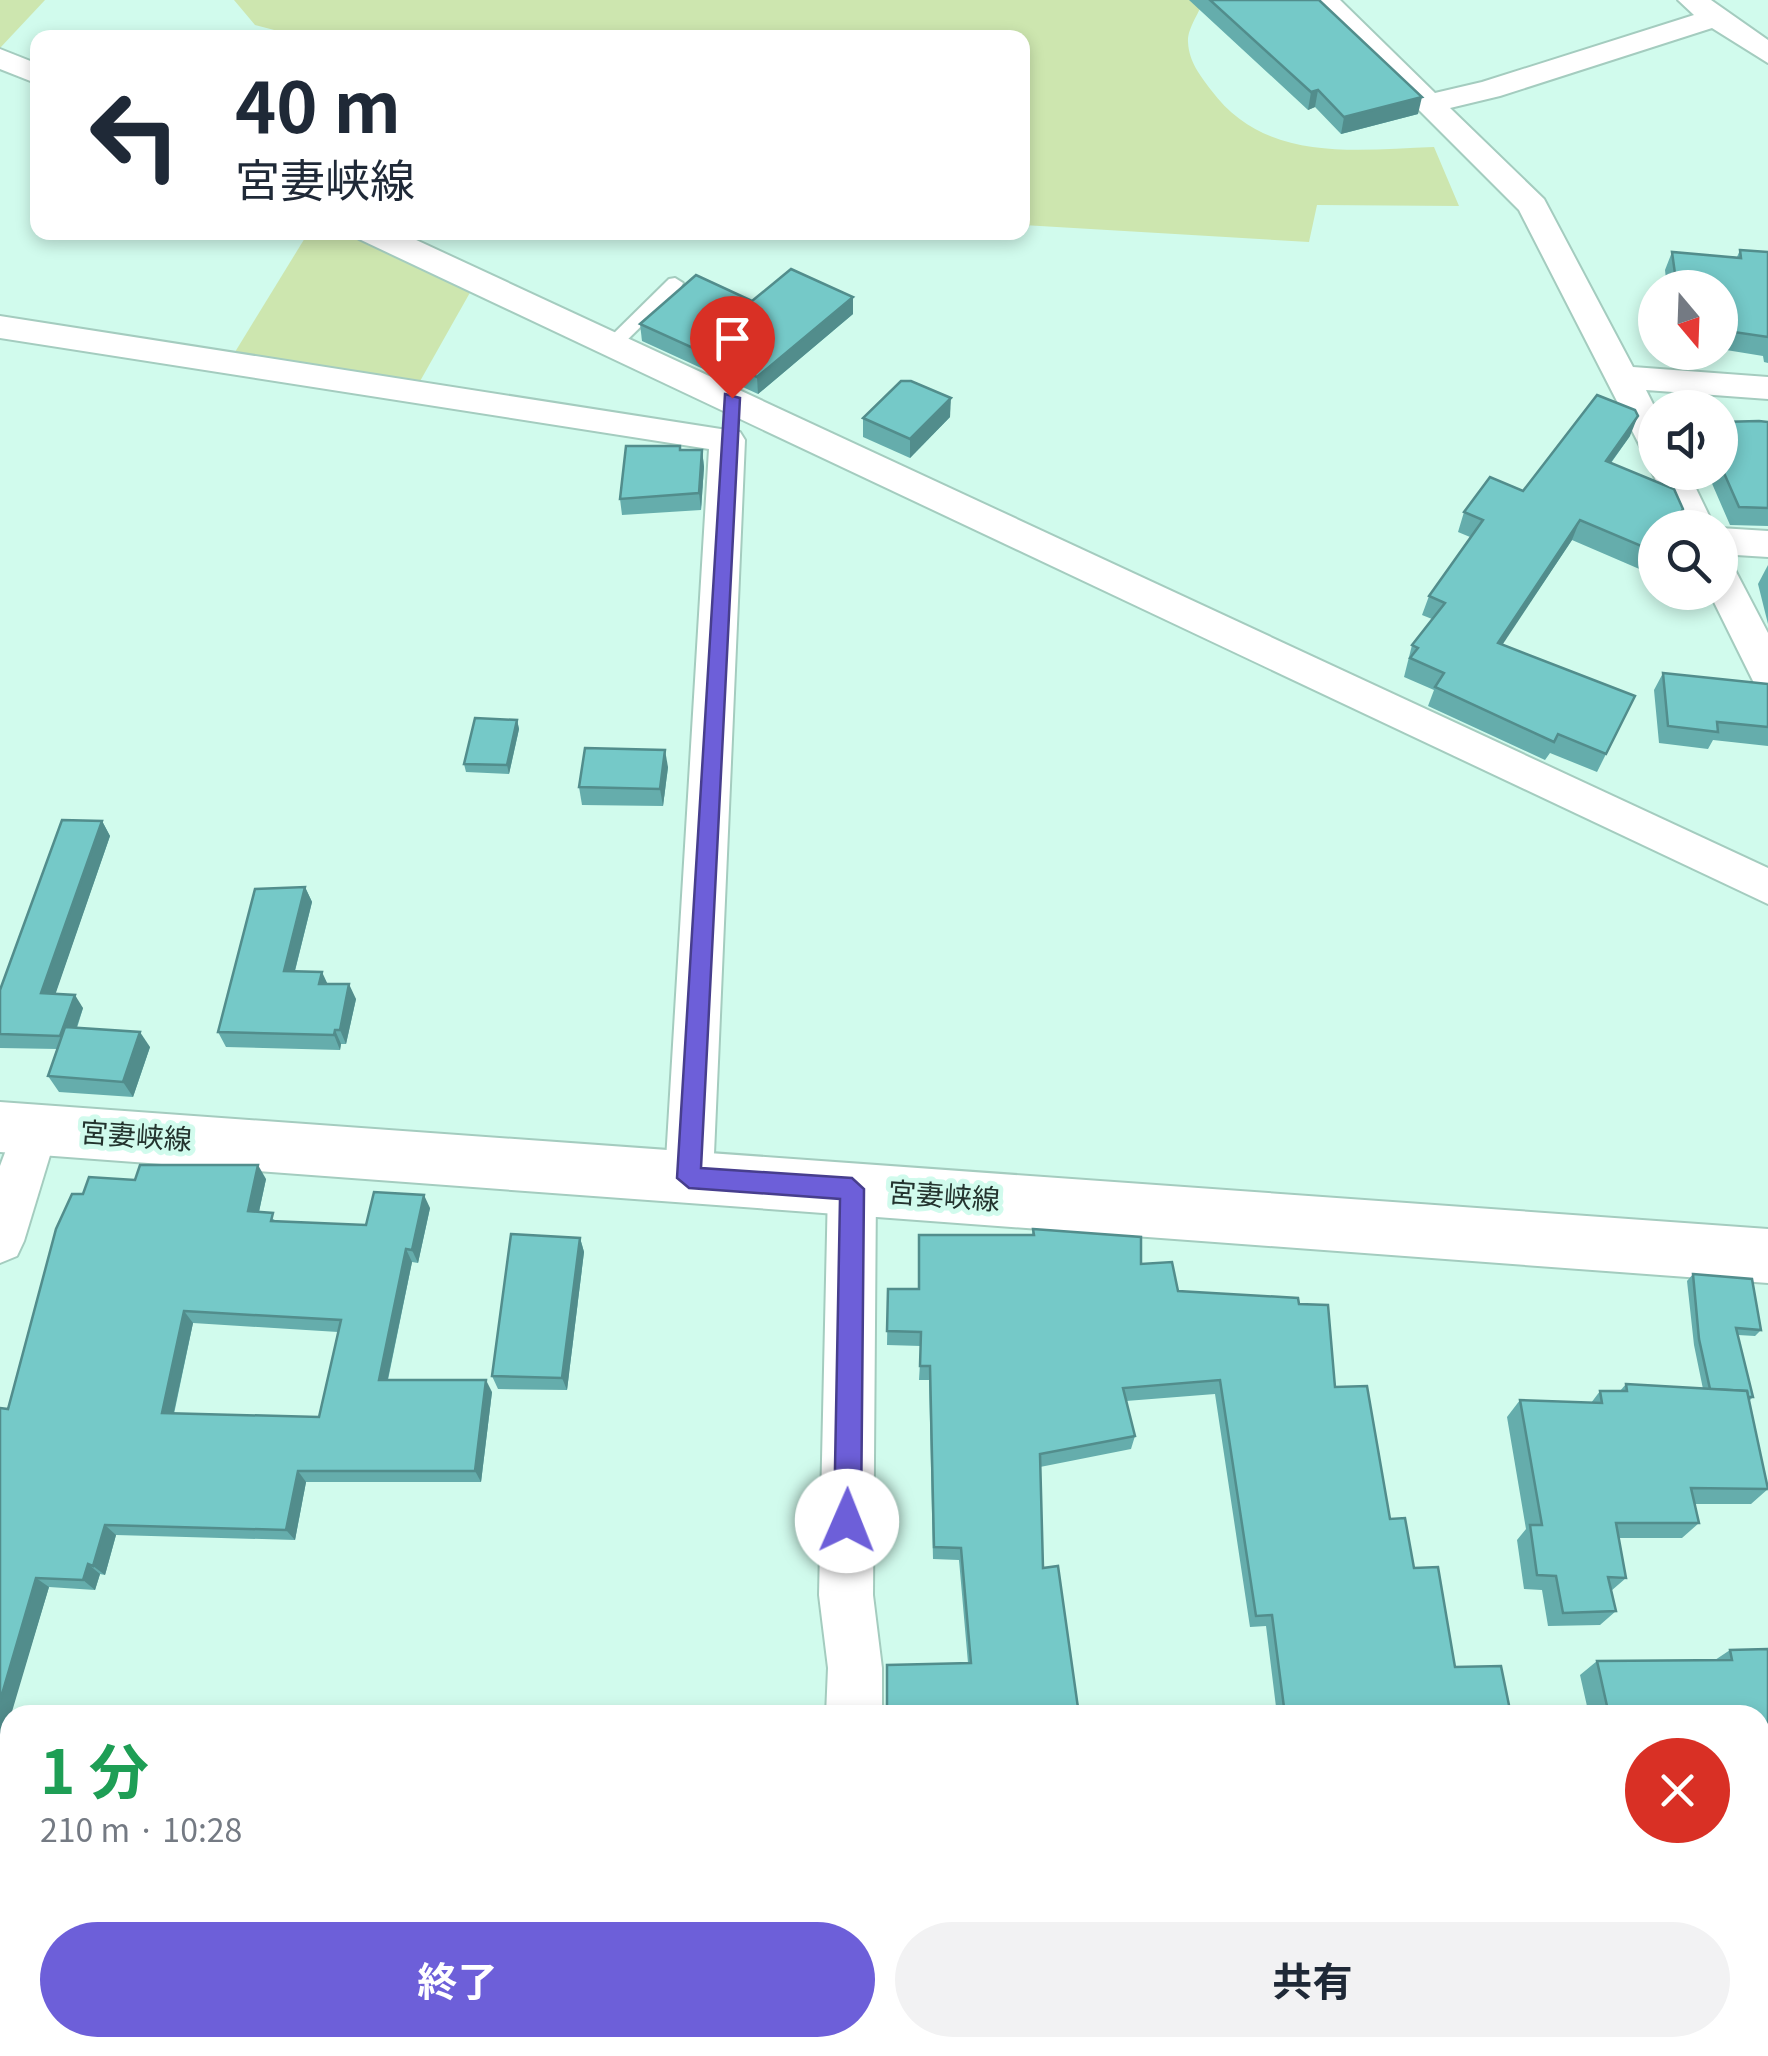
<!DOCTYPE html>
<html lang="ja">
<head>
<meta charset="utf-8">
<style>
	body { margin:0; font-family:Georgia,"Noto Sans JP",serif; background:#f2f2f3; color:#1f2937; height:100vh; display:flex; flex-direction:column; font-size:38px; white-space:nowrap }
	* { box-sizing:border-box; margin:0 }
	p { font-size:32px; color:#747a83 }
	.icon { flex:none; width:55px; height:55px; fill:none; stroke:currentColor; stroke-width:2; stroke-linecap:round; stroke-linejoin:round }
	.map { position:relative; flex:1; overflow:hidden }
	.side { position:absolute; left:0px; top:1705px; width:1770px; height:352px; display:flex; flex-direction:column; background:#fff; border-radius:30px 30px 0 0; box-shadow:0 5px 15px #0003 }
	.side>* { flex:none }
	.hud { position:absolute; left:30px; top:30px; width:1000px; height:210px; border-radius:20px; box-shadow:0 5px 15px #0003; background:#fff; color:#1f2937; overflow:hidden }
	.needle { width:65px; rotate:161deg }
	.controls { position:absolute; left:1638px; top:270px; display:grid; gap:20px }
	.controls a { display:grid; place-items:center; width:100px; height:100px; border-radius:50%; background:#fff; box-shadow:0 5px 15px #0003; font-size:50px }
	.pin { position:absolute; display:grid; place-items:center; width:85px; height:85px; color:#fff; margin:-102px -42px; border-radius:50% 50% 50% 0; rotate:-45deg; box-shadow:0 0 10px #0007 }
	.pin .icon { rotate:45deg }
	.me { position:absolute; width:110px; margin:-55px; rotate:1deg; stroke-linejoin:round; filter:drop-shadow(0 0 8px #0008) }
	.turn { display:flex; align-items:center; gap:35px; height:210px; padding:0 40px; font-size:45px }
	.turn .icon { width:130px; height:130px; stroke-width:2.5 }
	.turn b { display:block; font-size:70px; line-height:85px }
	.round { display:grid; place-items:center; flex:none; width:105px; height:105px; border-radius:52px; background:#f2f2f3 }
	.summary { display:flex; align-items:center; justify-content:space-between; height:170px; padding:0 40px }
	h1 { font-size:60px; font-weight:700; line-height:75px; color:#1e9e55 }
	.cta { display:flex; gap:20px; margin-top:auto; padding:20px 40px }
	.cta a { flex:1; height:115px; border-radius:60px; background:#6d5fd9; color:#fff; font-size:40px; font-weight:700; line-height:115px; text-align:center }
	.cta a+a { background:#f2f2f3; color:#1f2937 }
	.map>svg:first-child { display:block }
</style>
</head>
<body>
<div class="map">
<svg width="1768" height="2056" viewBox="0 0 1768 2056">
	<rect width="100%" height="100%" fill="#d1fbed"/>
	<g fill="#cde6af">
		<path d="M0 0H45L0 48Z"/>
		<path d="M234 0H1203C1201 11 1187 28 1188 42 1189 62 1200 75 1211 90 1265 163 1353 150 1434 147L1459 206 1317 205 1309 242 1023 225 1022 38 301 37 255 25Z"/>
		<path d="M308 233H352L472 289 419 383 235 352Z"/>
	</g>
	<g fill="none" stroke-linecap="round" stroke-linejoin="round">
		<g stroke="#a4ccbf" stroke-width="4">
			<path id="service" d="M675 278 683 283 681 287 619 348H607V340L669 279Z"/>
		</g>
		<g stroke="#a4ccbf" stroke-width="4">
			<g id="minor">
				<path d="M1309 0H1340L1435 93 1482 82 1694 15 1678 0H1711L1768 40V63L1712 28 1500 96 1450 108 1544 199 1633 367 1768 377V399L1646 390 1655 408V454L1642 450 1519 210Z"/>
				<path d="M0 49 38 64V84L0 69Z"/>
				<path d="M355 232H399L1768 868V904L359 239Z"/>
				<path d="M0 316 740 432 745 440 713 1177 706 1192 689 1198 672 1192 665 1177 709 449 0 338Z"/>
				<path d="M1655 467V472H1688L1715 528H1678L1652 472Z"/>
				<path d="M1720 528 1768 531V557L1720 554Z"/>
				<path d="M1720 562 1733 566 1768 633V688L1754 683 1709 592H1720Z"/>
				<path d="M35 1109 51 1115 58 1129 24 1241 17 1256 0 1263V1166L19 1115Z"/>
				<path d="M852 1168 869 1174 876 1189 873 1595 882 1668V1715H826L828 1668 819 1595 828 1189 835 1174Z"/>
				<path d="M41 2048H101L100 2056H38Z"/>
				<path d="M545 2048H622L619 2056H541Z"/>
			</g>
		</g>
		<g stroke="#a4ccbf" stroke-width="4">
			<path id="primary" d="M0 1102 1768 1229V1283L0 1152Z"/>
		</g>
		<use href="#service" fill="#fff" fill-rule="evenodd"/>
		<use href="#minor" fill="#fff" fill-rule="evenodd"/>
		<use href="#primary" fill="#fff" fill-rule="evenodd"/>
	</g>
	<g fill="#65adac" fill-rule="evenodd">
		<path d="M1189 0H1319L1418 114 1341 134 1315 107 1308 110Z"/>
		<path d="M1740 250 1768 252V363L1764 362 1763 356 1720 349V288H1667L1665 270 1672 252 1737 257Z"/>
		<path d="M752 301 853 314 758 394 642 341 640 324Z"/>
		<path d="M950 417 910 458 863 437V418Z"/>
		<path d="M1720 422H1768V526L1730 525 1707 472H1720Z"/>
		<path d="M1630 436 1611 463 1683 509 1675 528H1655V555L1644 571 1572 540 1502 644 1635 696 1597 772 1550 753 1545 760 1428 706 1434 690 1404 677 1412 645 1432 619 1422 615 1429 596 1470 537 1458 532 1464 512 1523 491Z"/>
		<path d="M680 450H702L704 467 701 510 622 515 620 499Z"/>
		<path d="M1768 565V624L1758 584Z"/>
		<path d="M1663 673 1768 684V746L1713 740 1708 749 1659 743 1654 690Z"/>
		<path d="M517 720 519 729 509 774 466 772 464 764Z"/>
		<path d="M668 767 663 806 582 805 579 787Z"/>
		<path d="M102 821 110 836 55 994 83 1008 77 1028 150 1047 133 1097 59 1092 48 1076 58 1049 0 1048V990Z"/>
		<path d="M305 887 312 902 295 971 327 984 356 999 346 1044H341L340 1050 226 1047 218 1032Z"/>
		<path d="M266 1179 259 1212 279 1222 366 1225 430 1208 418 1263 412 1262 388 1380 492 1392 481 1482H306L295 1540 116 1535 105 1575 100 1574 95 1590 49 1587 10 1715 0 1754V1408L8 1409 83 1194 135 1180ZM193 1323 338 1332 319 1417 174 1414Z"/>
		<path d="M1033 1229 1141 1264 1178 1291 1299 1304 1390 1519 1414 1568 1455 1667 1511 1715H1277L1266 1626 1250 1627 1215 1394 1126 1401 1135 1436 1131 1449 1040 1467 1043 1568 1079 1707 968 1663 959 1560 933 1559 929 1380H919L921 1346 887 1345 888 1289H919L1032 1235Z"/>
		<path d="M580 1238 584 1252 567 1390 498 1389 492 1376Z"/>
		<path d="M1693 1274 1761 1330 1755 1336 1738 1335 1753 1397 1749 1401 1768 1489 1751 1504H1694L1699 1523 1682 1538H1619L1626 1578 1611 1591 1616 1611 1600 1625 1548 1626 1542 1590 1524 1589 1517 1540 1526 1529 1507 1417 1520 1400 1591 1403 1600 1391H1620L1626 1384 1703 1389 1694 1345 1687 1281Z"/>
		<path d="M1768 1649V1773H1760V1715H1589L1580 1675 1597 1661 1715 1660 1730 1650Z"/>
		<path d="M1205 2048H1322L1323 2056H1205Z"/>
	</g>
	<g fill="#528d8c">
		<path d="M1318 90 1315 107 1308 110 1311 92Z"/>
		<path d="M1422 97 1418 114 1341 134 1344 117Z"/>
		<path d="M853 297V314L758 394 757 377Z"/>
		<path d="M951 398 950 417 910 458V439Z"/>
		<path d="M1638 416 1630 436 1598 480 1606 461Z"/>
		<path d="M702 450 704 467 701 510 699 493Z"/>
		<path d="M1580 520 1572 540 1491 662 1498 643Z"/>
		<path d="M1655 548V555L1644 571 1653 551Z"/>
		<path d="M517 720 519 729 509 774 507 765Z"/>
		<path d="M665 750 668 767 663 806 660 789Z"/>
		<path d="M102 821 110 836 51 1007 41 993Z"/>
		<path d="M305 887 312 902 291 986 284 971Z"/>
		<path d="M322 972 329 987 319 984Z"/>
		<path d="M349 984 356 999 346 1044 340 1030Z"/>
		<path d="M75 995 83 1008 69 1049 60 1036Z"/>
		<path d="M335 1030 341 1044 340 1050 334 1035Z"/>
		<path d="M140 1032 150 1047 133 1097 123 1082Z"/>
		<path d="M258 1165 266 1179 256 1225 248 1211Z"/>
		<path d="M424 1195 430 1208 418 1263 412 1250Z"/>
		<path d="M580 1238 584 1252 567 1390 562 1378Z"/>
		<path d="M406 1249 412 1262 385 1392 379 1380Z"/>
		<path d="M184 1311 193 1323 171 1425 162 1413Z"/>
		<path d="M486 1380 492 1392 481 1482 475 1471Z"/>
		<path d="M298 1471 306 1482 295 1540 286 1530Z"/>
		<path d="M105 1525 116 1535 105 1575 93 1566Z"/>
		<path d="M88 1564 100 1574 95 1590 83 1580Z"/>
		<path d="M36 1578 49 1587 11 1715H10L0 1754V1701Z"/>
		<path d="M10 2042V2048H24L22 2056H7Z"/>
		<path d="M191 2048H204L202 2056H190Z"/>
	</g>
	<g fill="#75c9c8" stroke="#528d8c" stroke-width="2.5" fill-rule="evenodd">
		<path d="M1210 0H1319L1422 97 1344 117 1318 90 1311 92Z"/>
		<path d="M1740 250 1768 252V337L1720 330V288H1677L1672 252 1741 258Z"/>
		<path d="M791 269 853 297 757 377 640 324 696 275 752 301Z"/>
		<path d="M901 381H911L951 398 910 439 863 418Z"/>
		<path d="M1597 395 1635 410 1638 416 1606 461 1674 489 1683 509 1670 528H1655V548L1653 551 1580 520 1498 643 1635 696 1606 754 1558 734 1554 742 1435 687 1444 673 1410 658 1418 648 1412 645 1445 603 1429 596 1483 520 1464 512 1490 477 1523 491Z"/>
		<path d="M1759 421 1768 422V508L1739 507 1720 464V422Z"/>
		<path d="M626 446H680V450H702L699 493 620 499Z"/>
		<path d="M1663 673 1768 684V727L1717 722 1718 732 1668 726Z"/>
		<path d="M475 718 517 720 507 765 464 764Z"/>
		<path d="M585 748 665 750 660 789 579 787Z"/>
		<path d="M62 820 102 821 41 993 75 995 60 1036 0 1034V990Z"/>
		<path d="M305 887 284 971 322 972 319 984H349L340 1030H335L334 1035 218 1032 255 889Z"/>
		<path d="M65 1027 140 1032 123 1082 48 1076Z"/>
		<path d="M140 1165H258L248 1211 273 1213 271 1221 366 1225 374 1192 424 1195 412 1250 406 1249 379 1380H486L475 1471H298L286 1530 105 1525 93 1566 88 1564 83 1580 36 1578 0 1701V1408L8 1409 56 1229 72 1194H83L89 1177 135 1180ZM184 1311 341 1320 319 1417 162 1413Z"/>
		<path d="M1033 1229 1141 1237V1264L1172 1262 1178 1291 1298 1298 1299 1304 1328 1305 1335 1387 1367 1386 1390 1519 1405 1518 1414 1568 1438 1567 1455 1667 1501 1666 1511 1715H1285L1272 1615 1256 1616 1220 1380 1123 1388 1135 1436 1040 1454 1043 1568 1058 1566 1079 1715H887V1665L971 1663 961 1548 934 1547 930 1366H920L921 1332 887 1331 888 1289H919V1235H1034Z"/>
		<path d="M511 1234 580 1238 562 1378 492 1376Z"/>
		<path d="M1693 1274 1752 1279 1761 1330 1736 1328 1753 1397H1748L1747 1391 1710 1389 1699 1339Z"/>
		<path d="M1626 1384 1747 1391 1768 1489 1691 1488 1699 1523H1616L1626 1578 1608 1577 1616 1611 1563 1613 1556 1576 1537 1575 1530 1525H1542L1520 1400 1602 1403 1600 1391H1627Z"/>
		<path d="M1768 1649V1762H1760V1715H1609L1597 1661 1732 1660 1730 1650Z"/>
		<path d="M0 1789 10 1790V2042L7 2056H0Z"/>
		<path d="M108 2048H191L190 2056H106Z"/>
		<path d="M880 2048H1068L1069 2056H879Z"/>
		<path d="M1212 2048H1322L1323 2056H1212Z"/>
	</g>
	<path fill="#6d5fd9" stroke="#473e8d" stroke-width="2.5" d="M725 394 740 398 701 1168 852 1178 864 1189 861 1521 857 1531 847 1534 838 1531 834 1521 840 1199 689 1188 677 1178Z"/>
	<g text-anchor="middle" stroke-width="10" stroke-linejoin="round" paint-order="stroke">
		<g font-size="28" fill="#23332e" stroke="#d1fbed">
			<text transform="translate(136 1136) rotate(4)" y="10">宮妻峡線</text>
			<text transform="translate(944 1196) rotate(4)" y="10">宮妻峡線</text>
		</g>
	</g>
</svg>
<div class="controls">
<a><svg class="needle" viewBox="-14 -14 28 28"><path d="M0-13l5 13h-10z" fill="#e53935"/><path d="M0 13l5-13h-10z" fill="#747a83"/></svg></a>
<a><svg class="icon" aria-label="sound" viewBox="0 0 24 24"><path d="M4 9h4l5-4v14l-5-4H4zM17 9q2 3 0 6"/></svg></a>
<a><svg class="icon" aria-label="search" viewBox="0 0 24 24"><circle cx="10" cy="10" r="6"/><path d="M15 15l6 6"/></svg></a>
</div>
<div class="pin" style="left:732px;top:398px;background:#d93025"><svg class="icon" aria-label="arrive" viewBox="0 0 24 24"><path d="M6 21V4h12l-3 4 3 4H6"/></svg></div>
<svg class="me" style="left:847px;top:1521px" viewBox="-20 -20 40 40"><circle r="19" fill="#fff"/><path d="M0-13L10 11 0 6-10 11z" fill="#6d5fd9"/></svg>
<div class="hud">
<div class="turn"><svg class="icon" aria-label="left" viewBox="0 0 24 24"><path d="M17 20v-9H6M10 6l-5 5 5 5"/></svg><div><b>40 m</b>宮妻峡線</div></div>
</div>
<section class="side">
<div class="summary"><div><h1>1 分</h1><p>210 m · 10:28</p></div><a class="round" style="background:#d93025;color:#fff"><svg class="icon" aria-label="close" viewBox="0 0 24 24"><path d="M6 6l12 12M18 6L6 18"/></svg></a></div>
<div class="cta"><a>終了</a><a>共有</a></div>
</section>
</div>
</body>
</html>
